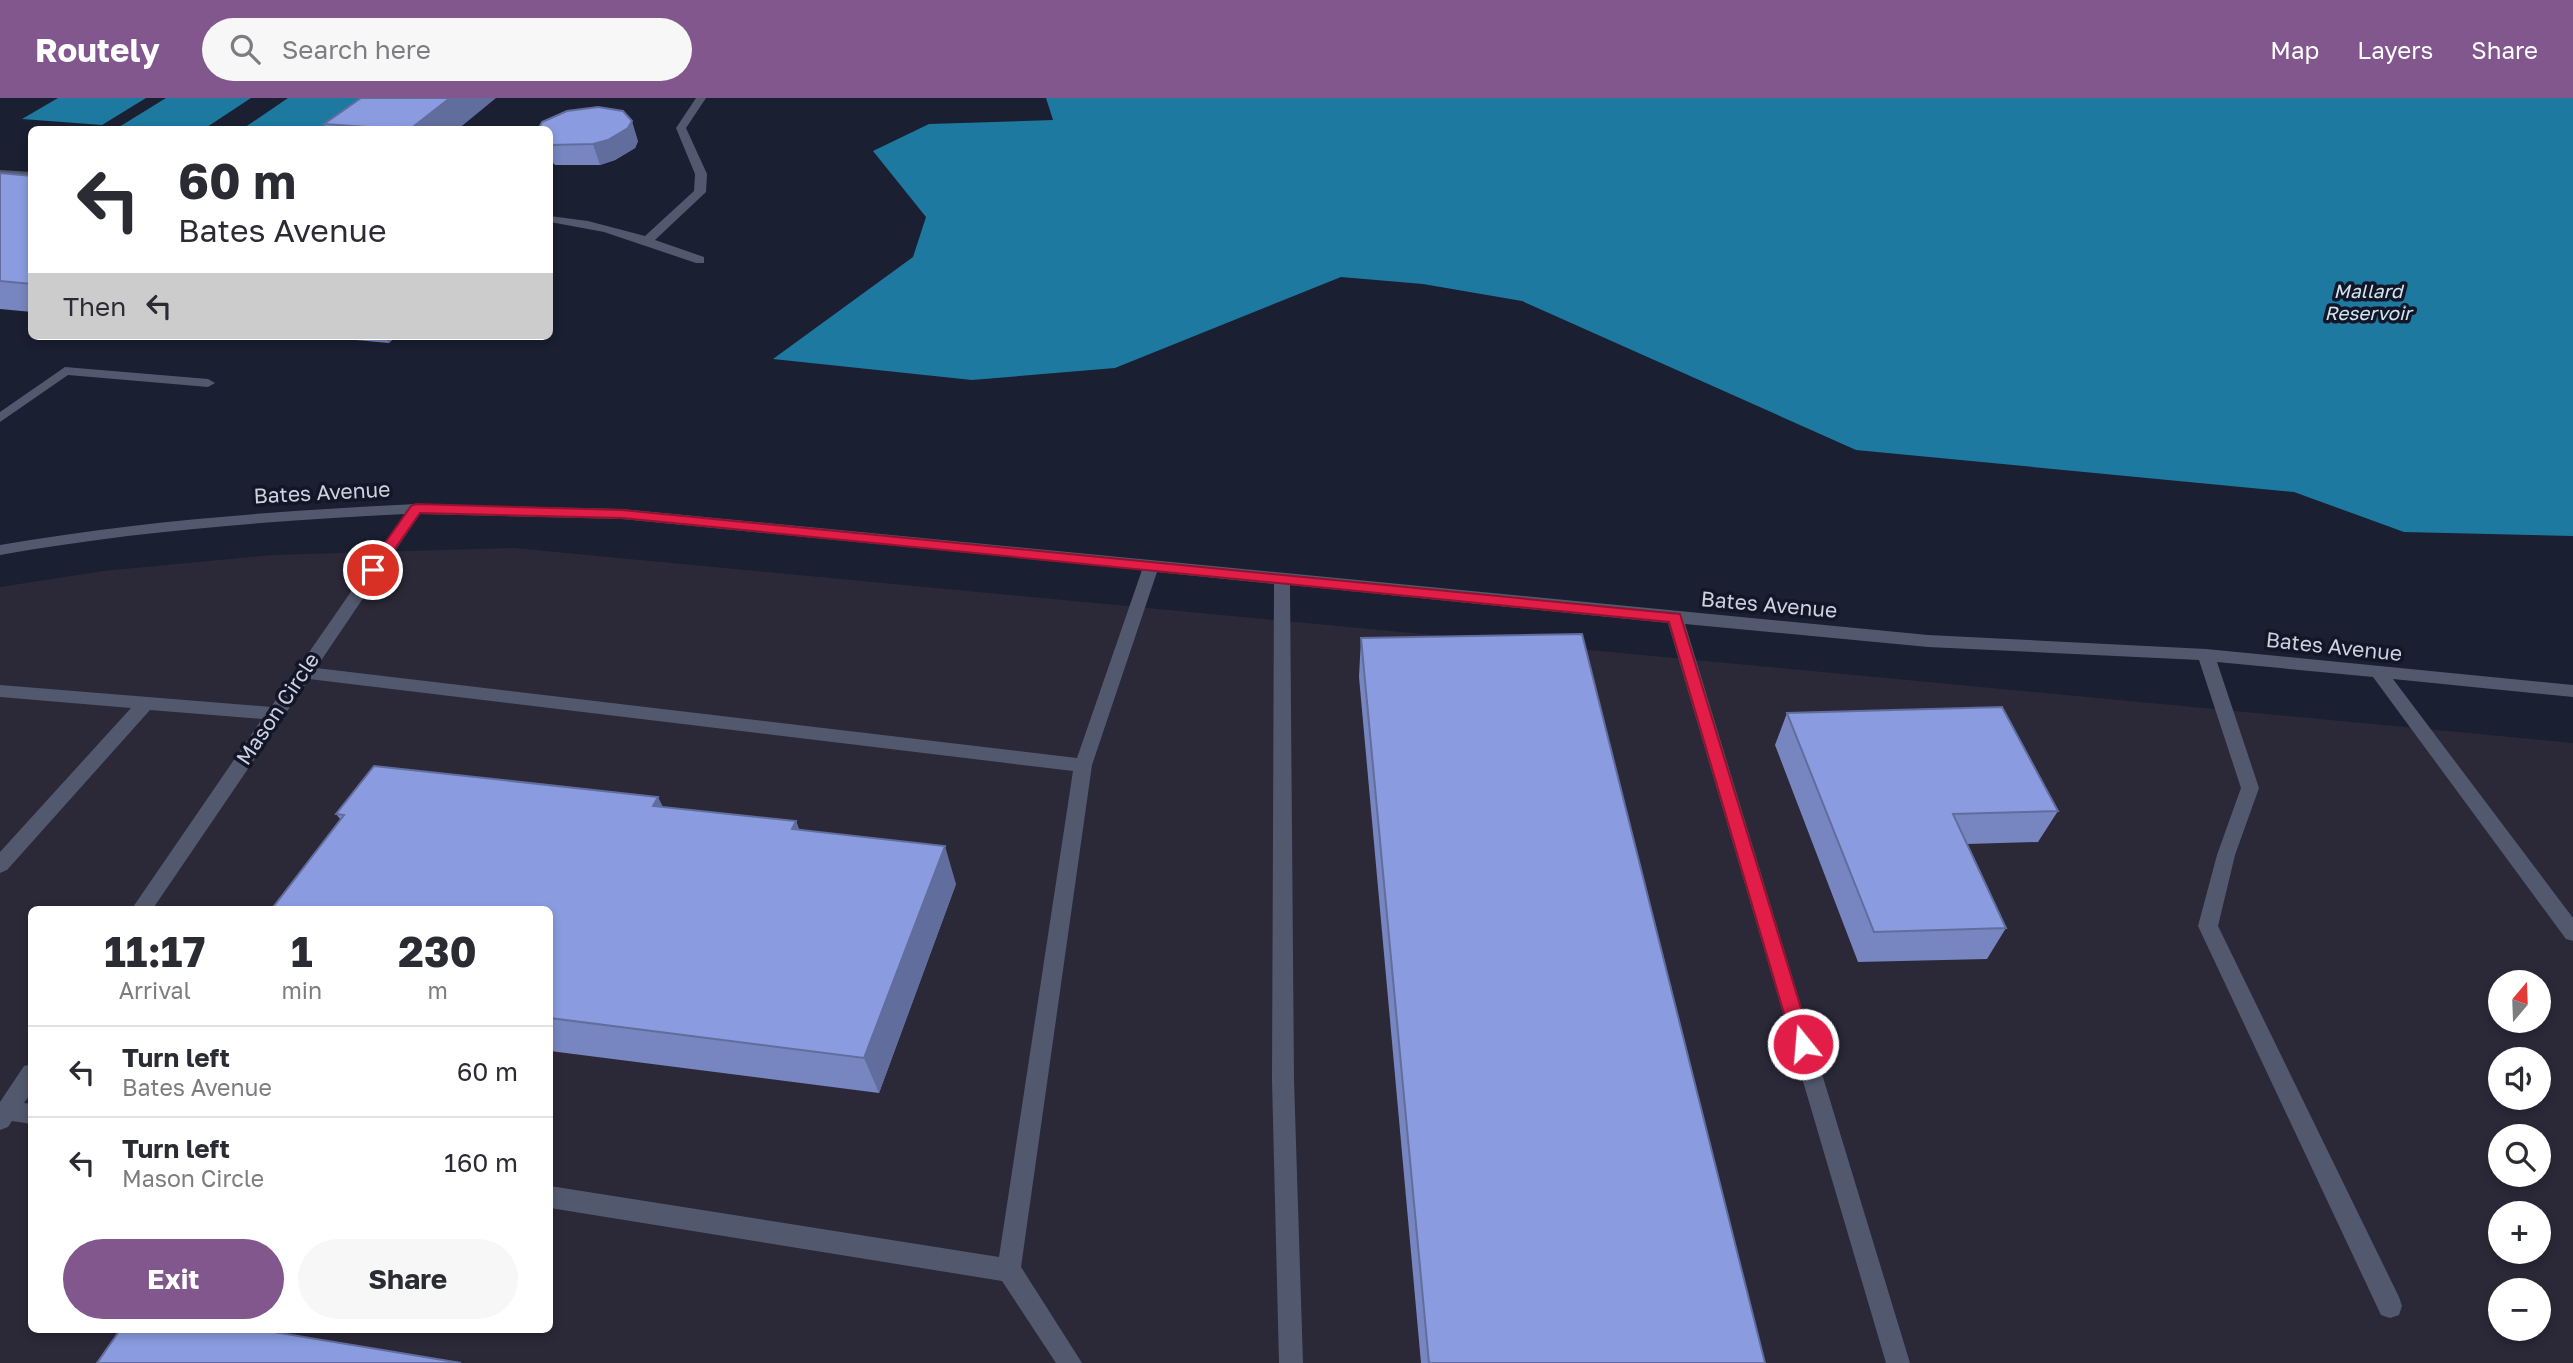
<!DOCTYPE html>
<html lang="en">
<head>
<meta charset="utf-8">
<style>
	body { margin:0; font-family:"Golos Text",sans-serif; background:#f7f7f7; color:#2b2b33; height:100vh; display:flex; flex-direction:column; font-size:26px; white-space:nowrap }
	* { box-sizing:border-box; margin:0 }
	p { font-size:23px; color:#7c7c81 }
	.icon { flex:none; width:38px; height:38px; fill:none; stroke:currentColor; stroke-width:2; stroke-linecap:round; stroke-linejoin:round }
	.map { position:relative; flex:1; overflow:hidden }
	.panel { position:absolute; left:28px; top:808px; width:525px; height:427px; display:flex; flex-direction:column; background:#fff; border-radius:10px; box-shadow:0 4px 10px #0003 }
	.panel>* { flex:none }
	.guide { position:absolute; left:28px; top:28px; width:525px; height:214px; border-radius:10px; box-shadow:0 4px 10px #0003; background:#fff; color:#2b2b33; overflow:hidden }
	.needle { width:46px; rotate:19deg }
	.buttons { position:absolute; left:2488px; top:872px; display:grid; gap:14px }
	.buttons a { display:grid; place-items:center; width:63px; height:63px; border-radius:50%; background:#fff; box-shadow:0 4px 10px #0003; font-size:35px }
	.pin { position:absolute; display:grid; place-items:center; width:60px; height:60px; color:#fff; margin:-30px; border:4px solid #fff; border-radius:50%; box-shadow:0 2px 7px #0007 }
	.me { position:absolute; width:77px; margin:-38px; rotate:343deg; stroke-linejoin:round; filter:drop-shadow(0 0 5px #0008) }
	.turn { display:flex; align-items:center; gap:24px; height:147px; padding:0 35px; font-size:32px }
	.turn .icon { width:91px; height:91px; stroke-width:2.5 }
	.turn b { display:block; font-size:49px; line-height:60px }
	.then { display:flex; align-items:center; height:66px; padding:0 35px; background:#0003; gap:14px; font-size:26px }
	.eta { display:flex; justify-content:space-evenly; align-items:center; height:119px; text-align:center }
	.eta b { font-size:42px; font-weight:700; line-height:49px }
	.button { display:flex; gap:14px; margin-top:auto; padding:14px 35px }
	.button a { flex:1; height:80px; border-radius:42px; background:#81578d; color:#fff; font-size:28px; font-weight:700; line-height:80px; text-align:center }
	.button a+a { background:#f7f7f7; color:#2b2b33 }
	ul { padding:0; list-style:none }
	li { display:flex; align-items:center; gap:21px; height:91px; padding:0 35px; border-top:2px solid #e1e1e2 }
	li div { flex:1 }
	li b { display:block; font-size:26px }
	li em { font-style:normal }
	header { display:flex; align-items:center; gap:42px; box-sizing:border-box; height:98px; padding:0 35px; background:#81578d; color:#fff }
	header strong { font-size:33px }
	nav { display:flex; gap:38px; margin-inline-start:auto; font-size:24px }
	.search { width:490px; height:63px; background:#f7f7f7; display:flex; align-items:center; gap:18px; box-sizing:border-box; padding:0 24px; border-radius:38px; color:#7c7c81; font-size:26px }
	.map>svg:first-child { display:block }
</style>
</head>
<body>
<header>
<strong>Routely</strong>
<div class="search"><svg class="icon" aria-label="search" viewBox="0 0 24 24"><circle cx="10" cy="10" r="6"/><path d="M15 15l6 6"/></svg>Search here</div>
<nav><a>Map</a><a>Layers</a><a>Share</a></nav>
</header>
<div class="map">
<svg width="2573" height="1265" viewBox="0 0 2573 1265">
	<rect width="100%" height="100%" fill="#1a1f31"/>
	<path fill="#2b2838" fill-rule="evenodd" d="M514 450 2573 645V1265H0V489L103 473 273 457ZM32 812H550V1232H32ZM2501 884H2539V922H2501ZM2501 961H2539V999H2501ZM2501 1038H2539V1076H2501ZM2501 1115H2539V1153H2501ZM2501 1192H2539V1230H2501Z"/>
	<g fill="#1e79a0">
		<path d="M58 0H146L102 27 22 21Z"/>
		<path d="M166 0H251L204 31 119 29Z"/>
		<path d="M288 0H374L331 31 241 32Z"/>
		<path d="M1046 0H2573V438L2404 434 2294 394 1856 352 1522 203 1423 186 1341 179 1115 270 972 282 773 261 913 159 926 119 873 53 929 26 1053 22Z"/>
	</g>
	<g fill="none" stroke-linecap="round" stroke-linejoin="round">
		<g fill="#52596e" fill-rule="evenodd">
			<path d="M696 0H706L686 30 707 76 706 94 655 142 704 159V165H696L604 134 550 124V118L588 123 645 138 694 93 695 76 676 30Z"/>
			<path d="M0 72 32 74V80L0 78Z"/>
			<path d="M65 269 208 281 215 285 208 289 68 277 0 324V314Z"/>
			<path d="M416 406 622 411 1928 537 2206 551 2573 587V599L2393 581 2573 820V843L2566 841 2373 579 2217 564 2259 690 2235 757 2218 828 2399 1199 2402 1208 2399 1217 2390 1220 2381 1217 2198 828 2217 757 2241 690 2199 562 1928 549 1685 526 1910 1265H1886L1668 525 1290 487 1294 982 1303 1265H1279L1272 982 1274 486 1157 474 1092 667 1021 1169 1082 1265H1056L1002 1183 550 1110V1088L999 1159 1073 673 309 581 152 812H131L262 621 150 612 7 772 0 775V754L131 610 0 599V587L271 609 405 416C269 423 134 433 0 457V447C139 423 275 413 416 406ZM420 416 622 421 1142 472 1077 660 316 570Z"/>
			<path d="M32 966V994L24 1005 32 1006V1026L12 1023 8 1029 0 1032V1004L24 968Z"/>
		</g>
	</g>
	<g fill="#7786c0">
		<path d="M324 26 457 32H327Z"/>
		<path d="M550 32 638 43 635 50 615 62 600 67H555L550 62Z"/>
		<path d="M0 75 32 78V214L0 211Z"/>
		<path d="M311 238H396L389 245Z"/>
		<path d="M1361 540 1765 1265H1421L1359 579Z"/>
		<path d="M1787 615 2058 713 2038 744 1967 746 2006 830 1987 861 1858 864 1775 647Z"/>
		<path d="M663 709 796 723 799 732 956 786 879 995 550 953V812L341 722 336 716Z"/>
	</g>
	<g fill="#616d9c">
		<path d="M450 0H496L457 32H409Z"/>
		<path d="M632 23 638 43 635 50 615 62 600 67 593 46Z"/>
		<path d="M385 238H396L389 245Z"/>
		<path d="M658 699 678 738 653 708Z"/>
		<path d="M796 723 811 762 792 731Z"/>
		<path d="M945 748 956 786 879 995 864 960Z"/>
	</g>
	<g fill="#8a9cdf" stroke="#616d9c" stroke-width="2">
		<path d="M361 0H450L409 32 324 26Z"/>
		<path d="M598 9 623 13 632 23 628 30 608 42 593 46 550 47V32H538L542 24 567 13Z"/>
		<path d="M0 75 32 78V186L0 183Z"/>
		<path d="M1582 536 1765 1265H1429L1361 540Z"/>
		<path d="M2002 609 2058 713 1953 716 2006 830 1874 834 1787 615Z"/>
		<path d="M374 668 658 699 653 708 796 723 792 731 945 748 864 960 550 920V812H271L344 717 336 716Z"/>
		<path d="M120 1232H262L461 1265H97Z"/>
	</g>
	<path fill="#e11d48" stroke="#92132f" stroke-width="2" d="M416 406 622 412 1680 516 1812 946 1809 952 1803 954 1796 952 1793 946 1669 524 622 420 420 415 378 475H368V469L411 408Z"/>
	<g text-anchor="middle" stroke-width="7" stroke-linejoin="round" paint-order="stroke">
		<g font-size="19" font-style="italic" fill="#d2e6f1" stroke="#121627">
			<text x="2368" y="200">Mallard<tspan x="2368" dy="22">Reservoir</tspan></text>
		</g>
		<g font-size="21" fill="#ced1de" stroke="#121627">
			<text transform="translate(322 395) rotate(-3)" y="7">Bates Avenue</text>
			<text transform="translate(1769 507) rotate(5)" y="7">Bates Avenue</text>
			<text transform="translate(2334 549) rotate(6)" y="7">Bates Avenue</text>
			<text transform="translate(278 611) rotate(-56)" y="7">Mason Circle</text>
		</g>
	</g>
</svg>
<div class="buttons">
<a><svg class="needle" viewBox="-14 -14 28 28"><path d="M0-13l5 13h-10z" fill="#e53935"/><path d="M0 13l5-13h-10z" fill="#7c7c81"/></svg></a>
<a><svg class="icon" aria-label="sound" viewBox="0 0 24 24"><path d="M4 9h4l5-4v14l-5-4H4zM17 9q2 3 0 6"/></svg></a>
<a><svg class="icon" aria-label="search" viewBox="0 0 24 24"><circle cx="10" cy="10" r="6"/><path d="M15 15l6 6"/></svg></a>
<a>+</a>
<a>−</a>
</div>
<div class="pin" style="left:373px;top:472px;background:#d93025"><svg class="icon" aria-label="arrive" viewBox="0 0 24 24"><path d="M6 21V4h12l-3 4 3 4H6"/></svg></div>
<svg class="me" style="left:1803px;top:946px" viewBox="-20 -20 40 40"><circle r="17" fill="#e11d48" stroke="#fff" stroke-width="3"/><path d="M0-11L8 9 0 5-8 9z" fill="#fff"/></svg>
<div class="guide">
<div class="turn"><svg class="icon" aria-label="left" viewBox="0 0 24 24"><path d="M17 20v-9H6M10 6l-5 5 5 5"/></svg><div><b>60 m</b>Bates Avenue</div></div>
<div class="then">Then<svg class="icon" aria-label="left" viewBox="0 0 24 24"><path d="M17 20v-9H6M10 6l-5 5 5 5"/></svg></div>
</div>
<section class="panel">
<div class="eta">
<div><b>11:17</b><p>Arrival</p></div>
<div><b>1</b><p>min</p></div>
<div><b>230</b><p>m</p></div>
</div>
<ul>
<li><svg class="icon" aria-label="left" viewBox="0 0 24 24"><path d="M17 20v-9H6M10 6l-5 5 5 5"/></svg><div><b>Turn left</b><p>Bates Avenue</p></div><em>60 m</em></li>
<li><svg class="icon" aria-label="left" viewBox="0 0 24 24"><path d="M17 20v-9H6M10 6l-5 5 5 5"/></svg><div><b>Turn left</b><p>Mason Circle</p></div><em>160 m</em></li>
</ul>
<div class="button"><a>Exit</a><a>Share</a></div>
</section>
</div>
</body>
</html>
